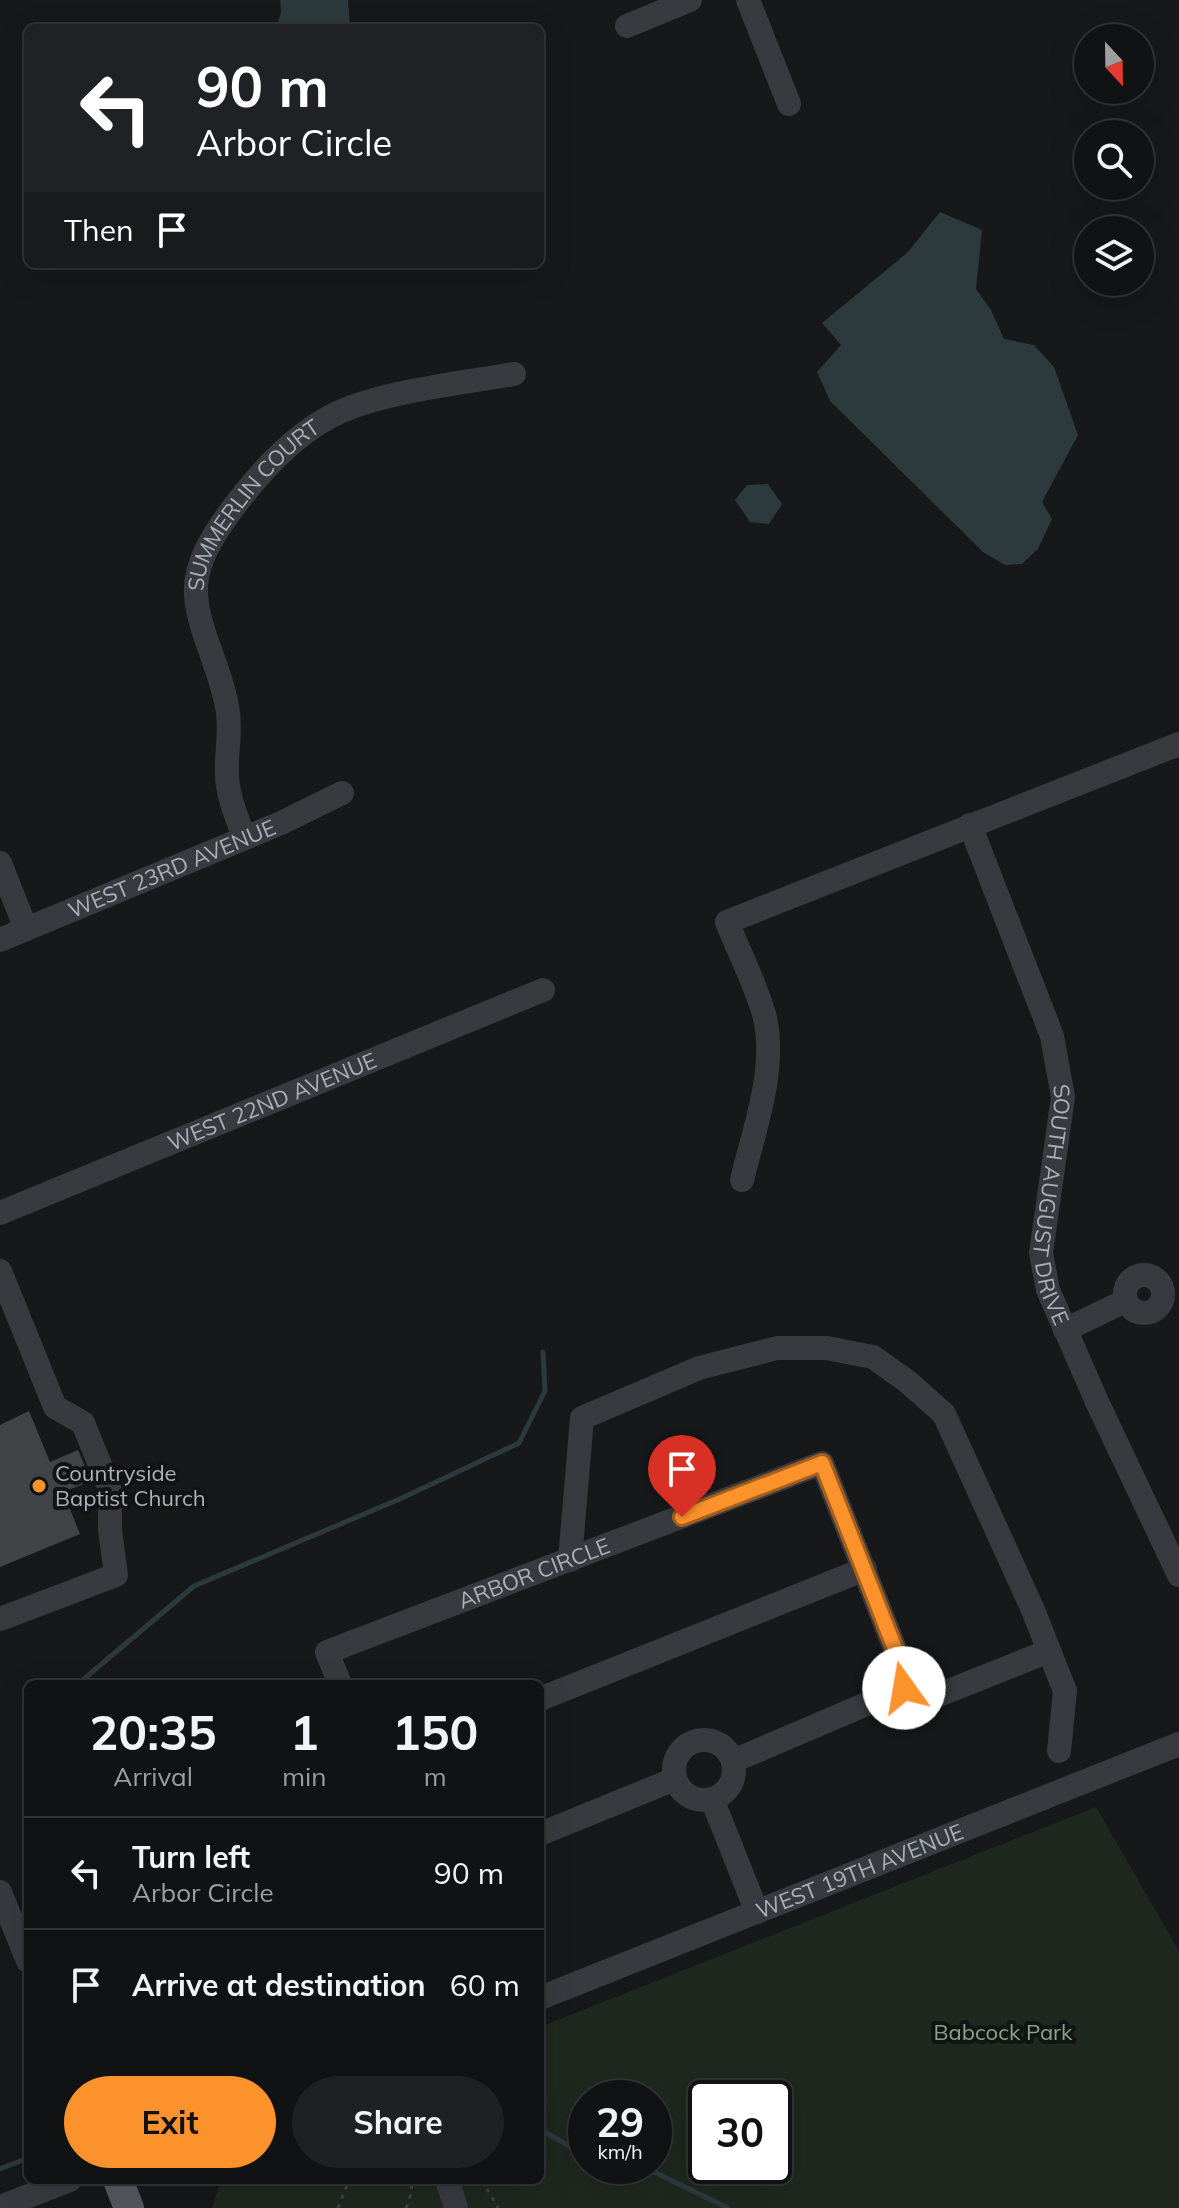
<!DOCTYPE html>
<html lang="en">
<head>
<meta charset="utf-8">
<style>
	body { margin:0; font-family:Mulish,sans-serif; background:#1e2021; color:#f1f3f6; height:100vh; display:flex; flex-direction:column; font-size:30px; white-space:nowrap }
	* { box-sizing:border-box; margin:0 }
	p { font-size:26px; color:#9c9ea0 }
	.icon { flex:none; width:44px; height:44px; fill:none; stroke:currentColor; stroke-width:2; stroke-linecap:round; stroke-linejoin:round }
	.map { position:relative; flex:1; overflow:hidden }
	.panel { position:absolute; left:24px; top:1680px; width:520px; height:504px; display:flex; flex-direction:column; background:#111213; border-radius:12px; box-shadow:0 8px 32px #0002,0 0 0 2px #303233 }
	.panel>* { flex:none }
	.guide { position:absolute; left:24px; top:24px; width:520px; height:244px; border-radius:12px; box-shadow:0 8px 32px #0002,0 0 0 2px #303233; background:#202124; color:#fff; overflow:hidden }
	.needle { width:52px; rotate:158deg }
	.buttons { position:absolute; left:1074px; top:24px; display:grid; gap:16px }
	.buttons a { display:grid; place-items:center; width:80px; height:80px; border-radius:50%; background:#111213; box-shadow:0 8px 32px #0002,0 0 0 2px #303233; font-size:40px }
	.speed { position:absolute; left:568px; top:2080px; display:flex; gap:16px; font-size:40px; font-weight:700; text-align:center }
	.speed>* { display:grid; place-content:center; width:104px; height:104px; border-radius:50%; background:#111213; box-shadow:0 8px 32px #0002,0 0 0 2px #303233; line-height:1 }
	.speed small { font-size:20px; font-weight:400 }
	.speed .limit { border:4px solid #111; border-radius:12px; background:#fff; color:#111 }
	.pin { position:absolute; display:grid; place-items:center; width:68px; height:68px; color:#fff; margin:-82px -34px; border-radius:50% 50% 50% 0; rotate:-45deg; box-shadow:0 0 8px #0007 }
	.pin .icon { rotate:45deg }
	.me { position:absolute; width:88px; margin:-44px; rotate:347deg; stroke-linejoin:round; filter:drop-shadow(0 0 6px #0008) }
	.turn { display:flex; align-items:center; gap:28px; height:168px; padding:0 40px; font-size:36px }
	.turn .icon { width:104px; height:104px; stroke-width:2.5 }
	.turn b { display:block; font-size:56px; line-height:68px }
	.then { display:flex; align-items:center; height:76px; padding:0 40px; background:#0003; gap:16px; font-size:30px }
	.eta { display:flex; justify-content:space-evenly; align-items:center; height:136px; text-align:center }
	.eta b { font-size:48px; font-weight:700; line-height:56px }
	.button { display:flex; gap:16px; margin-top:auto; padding:16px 40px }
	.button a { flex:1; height:92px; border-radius:48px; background:#fc922c; color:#111; font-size:32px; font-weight:700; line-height:92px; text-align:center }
	.button a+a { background:#1e2021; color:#f1f3f6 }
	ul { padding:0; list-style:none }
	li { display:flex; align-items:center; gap:24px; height:112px; padding:0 40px; border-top:2px solid #303233 }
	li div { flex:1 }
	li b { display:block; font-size:30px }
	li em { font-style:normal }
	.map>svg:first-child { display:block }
</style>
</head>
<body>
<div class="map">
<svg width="1179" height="2208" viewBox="0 0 1179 2208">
	<rect width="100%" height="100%" fill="#171819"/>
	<path fill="#1f281f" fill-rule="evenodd" d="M1096 1807 1179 1951V2208H212L221 2180H540V2027ZM586 2098H654V2166H586ZM706 2098H774V2166H706Z"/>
	<g fill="#2c3a3e">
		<path d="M280 0H348L350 28H276L281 12Z"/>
		<path d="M940 212 982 230 976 289 991 310 1004 339 1034 345 1054 367 1078 435 1042 502 1052 519 1038 549 1022 564 1005 565 983 552 830 401 817 372 841 345 822 323 907 253Z"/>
		<path d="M768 484 782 504 769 524 750 522 735 500 747 485Z"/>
	</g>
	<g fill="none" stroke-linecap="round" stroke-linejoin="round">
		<g stroke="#2c3a3e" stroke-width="5">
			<path d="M78 1684 194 1586 402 1498 519 1443 545 1391 543 1352"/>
			<path d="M540 2129 576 2150 586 2151"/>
			<path d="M642 2166 728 2208"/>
			<path d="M0 2169 28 2158"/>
		</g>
	</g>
	<path fill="#414347" d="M29 1411 50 1462 78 1450 91 1481 63 1492 80 1534 0 1567V1425Z"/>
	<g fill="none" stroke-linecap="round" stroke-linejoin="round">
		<g stroke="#3e4146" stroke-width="3" stroke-dasharray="4 6" stroke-linecap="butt">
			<path d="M482 2180 498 2208"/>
			<path d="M338 2208 349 2180"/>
			<path d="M406 2208 411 2194 412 2180"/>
		</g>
		<g stroke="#383a3f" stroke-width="24">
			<path d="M748 0 789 104"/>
			<path d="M627 26 690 0"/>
			<path id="s1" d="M970 825 1052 1036 1063 1097 1041 1253 1048 1290 1098 1404 1179 1575"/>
			<path id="s2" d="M244 838C237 817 227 796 227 773 226 753 231 733 228 713 223 673 198 631 196 595 194 564 212 537 230 512 258 474 297 430 342 411 389 391 462 383 514 374"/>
			<path d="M0 863 26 929"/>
			<path id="s3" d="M0 940 281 823 342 793"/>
			<path d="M742 1180C754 1129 778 1067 764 1014 755 983 739 952 727 922L1179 744"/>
			<path id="s4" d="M0 1213 543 990"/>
			<path d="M0 1271 55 1407 83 1423 110 1489V1530L116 1575 0 1619"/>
			<circle cx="1144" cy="1294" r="19"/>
			<path d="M1065 1330 1125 1301"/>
			<path d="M570 1560 582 1418 699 1368 777 1348H827L873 1357 908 1382 944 1414 1033 1610 1065 1691 1059 1751"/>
			<path id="s5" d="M340 1684 327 1652 822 1463 899 1659 904 1688 733 1761"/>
			<path d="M904 1688 926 1700 1049 1651"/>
			<path d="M540 1699 865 1569"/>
			<circle cx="704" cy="1770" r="30"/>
			<path d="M712 1799 757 1912"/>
			<path d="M540 1834 675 1779"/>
			<path d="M0 1892 28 1961"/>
			<path id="s6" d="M540 1998 1179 1744"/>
			<path d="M447 2180 456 2208"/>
			<path d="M0 2207 70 2180"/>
		</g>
		<path stroke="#54585e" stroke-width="30" d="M118 2180 129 2208"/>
	</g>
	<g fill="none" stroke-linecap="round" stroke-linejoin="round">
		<g stroke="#a45f1d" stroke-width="20">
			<path id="route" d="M682 1517 822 1463 899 1659 904 1688"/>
		</g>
		<use href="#route" stroke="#fc922c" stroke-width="14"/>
	</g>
	<circle fill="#fc922c" stroke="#121314" stroke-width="3" cx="39" cy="1486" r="8"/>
	<g text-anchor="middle" stroke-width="8" stroke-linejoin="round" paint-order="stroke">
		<g font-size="22" fill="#a9b1ba" stroke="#121314">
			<text dy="8" stroke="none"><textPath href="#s2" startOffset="360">SUMMERLIN COURT</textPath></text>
			<text dy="8" stroke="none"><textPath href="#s3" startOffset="186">WEST 23RD AVENUE</textPath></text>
			<text dy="8" stroke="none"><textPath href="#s4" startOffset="294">WEST 22ND AVENUE</textPath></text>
			<text dy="8" stroke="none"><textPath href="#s1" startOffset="398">SOUTH AUGUST DRIVE</textPath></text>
			<text dy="8" stroke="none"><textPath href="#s5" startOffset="256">ARBOR CIRCLE</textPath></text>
			<text dy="8" stroke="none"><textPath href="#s6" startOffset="344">WEST 19TH AVENUE</textPath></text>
		</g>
		<g font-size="22" fill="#a9b1ba" stroke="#121314" text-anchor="start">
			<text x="55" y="1481">Countryside<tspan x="55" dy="25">Baptist Church</tspan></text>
		</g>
		<g font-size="22" fill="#83a67f" stroke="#121314">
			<text x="1003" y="2040">Babcock Park</text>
		</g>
	</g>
</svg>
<div class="buttons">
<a><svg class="needle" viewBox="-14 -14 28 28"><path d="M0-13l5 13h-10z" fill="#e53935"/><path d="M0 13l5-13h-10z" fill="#9c9ea0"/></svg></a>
<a><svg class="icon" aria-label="search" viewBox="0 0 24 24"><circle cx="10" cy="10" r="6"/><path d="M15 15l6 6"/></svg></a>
<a><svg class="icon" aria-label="layers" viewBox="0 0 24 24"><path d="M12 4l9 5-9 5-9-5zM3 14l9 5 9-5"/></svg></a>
</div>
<div class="speed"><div>29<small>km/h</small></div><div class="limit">30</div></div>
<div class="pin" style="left:682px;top:1517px;background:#d93025"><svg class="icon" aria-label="arrive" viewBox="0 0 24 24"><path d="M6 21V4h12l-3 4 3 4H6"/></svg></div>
<svg class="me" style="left:904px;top:1688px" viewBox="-20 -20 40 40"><circle r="19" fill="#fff"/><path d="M0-13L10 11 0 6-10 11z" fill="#fc922c"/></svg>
<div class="guide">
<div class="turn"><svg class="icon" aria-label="left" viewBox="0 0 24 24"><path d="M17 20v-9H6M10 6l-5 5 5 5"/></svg><div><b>90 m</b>Arbor Circle</div></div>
<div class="then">Then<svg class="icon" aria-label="arrive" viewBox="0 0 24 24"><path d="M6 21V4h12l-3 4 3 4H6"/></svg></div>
</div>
<section class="panel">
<div class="eta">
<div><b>20:35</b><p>Arrival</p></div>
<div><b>1</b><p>min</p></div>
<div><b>150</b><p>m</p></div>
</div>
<ul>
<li><svg class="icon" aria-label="left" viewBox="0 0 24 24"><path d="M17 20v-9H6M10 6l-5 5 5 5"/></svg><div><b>Turn left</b><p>Arbor Circle</p></div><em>90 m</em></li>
<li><svg class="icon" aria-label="arrive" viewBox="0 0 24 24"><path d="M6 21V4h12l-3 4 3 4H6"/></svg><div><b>Arrive at destination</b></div><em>60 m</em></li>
</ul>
<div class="button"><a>Exit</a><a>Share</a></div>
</section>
</div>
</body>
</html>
